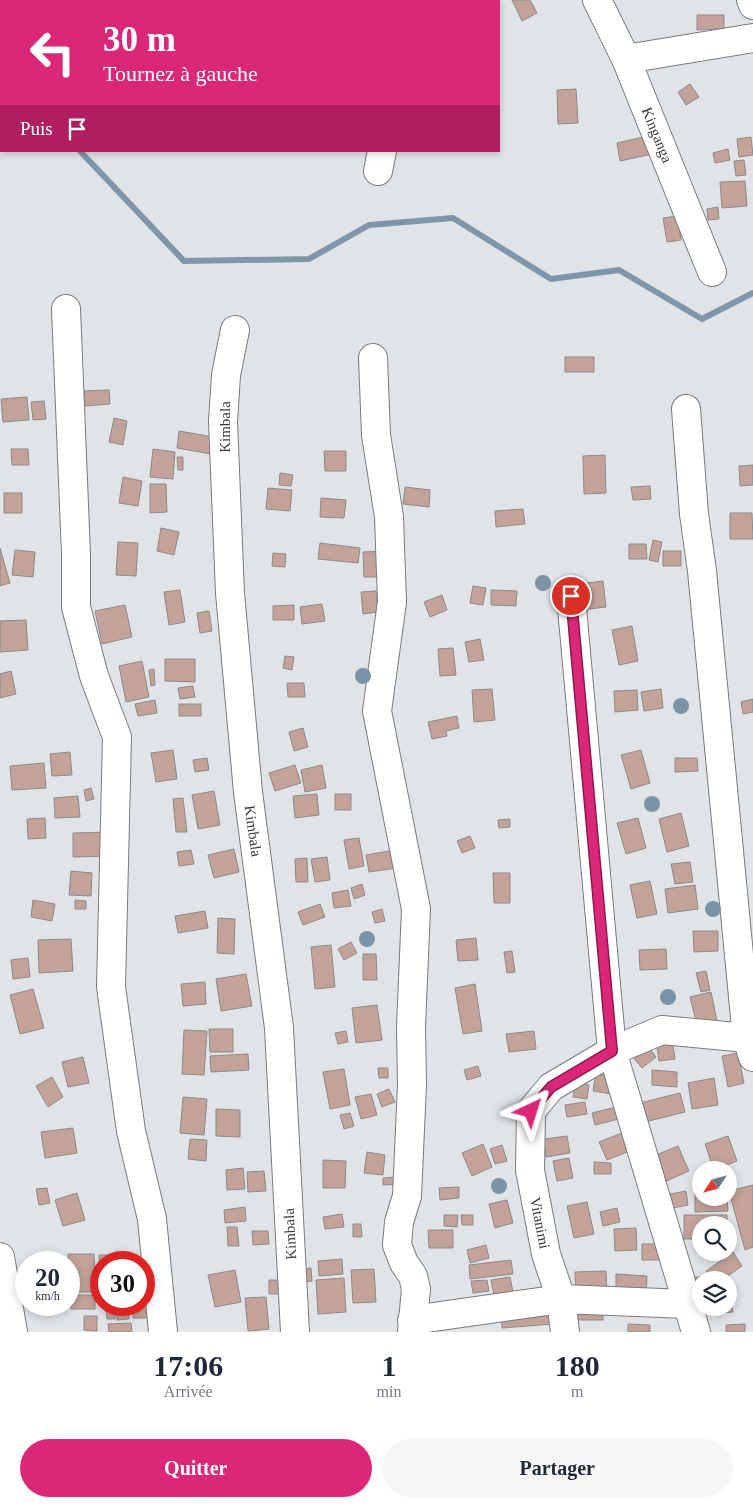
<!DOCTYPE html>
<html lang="fr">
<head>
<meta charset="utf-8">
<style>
	body { margin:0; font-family:Georgia,serif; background:#f6f6f7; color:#1f2937; height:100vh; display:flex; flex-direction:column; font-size:19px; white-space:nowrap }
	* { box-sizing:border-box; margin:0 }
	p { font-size:16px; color:#747a83 }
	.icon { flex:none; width:28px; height:28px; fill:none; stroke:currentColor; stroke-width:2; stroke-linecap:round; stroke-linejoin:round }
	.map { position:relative; height:1332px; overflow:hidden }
	.sheet { display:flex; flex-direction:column; background:#fff; flex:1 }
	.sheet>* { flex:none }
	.hud { position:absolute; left:0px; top:0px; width:500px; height:152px; box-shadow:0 2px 8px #0003; background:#db2777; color:#fff; overflow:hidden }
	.needle { width:32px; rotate:234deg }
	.buttons { position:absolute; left:692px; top:1161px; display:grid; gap:10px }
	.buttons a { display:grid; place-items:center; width:45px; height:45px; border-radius:50%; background:#fff; box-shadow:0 2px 8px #0003; font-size:25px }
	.speed { position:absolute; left:15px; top:1251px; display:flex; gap:10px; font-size:25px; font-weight:700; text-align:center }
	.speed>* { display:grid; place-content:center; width:65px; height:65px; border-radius:50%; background:#fff; box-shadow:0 2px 8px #0003; line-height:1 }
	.speed small { font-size:12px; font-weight:400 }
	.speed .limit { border:8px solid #d22; background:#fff; color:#111 }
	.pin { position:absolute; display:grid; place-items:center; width:42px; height:42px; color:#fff; margin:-21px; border:2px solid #fff; border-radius:50%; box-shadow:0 1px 5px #0007 }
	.me { position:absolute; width:55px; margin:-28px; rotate:41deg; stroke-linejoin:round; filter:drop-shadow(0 0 4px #0008) }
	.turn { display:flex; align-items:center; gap:18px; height:105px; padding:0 20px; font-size:22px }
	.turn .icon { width:65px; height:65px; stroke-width:2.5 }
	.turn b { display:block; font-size:35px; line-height:42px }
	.then { display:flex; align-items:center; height:48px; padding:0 20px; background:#0003; gap:10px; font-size:19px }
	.eta { display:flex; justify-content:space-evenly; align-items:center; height:85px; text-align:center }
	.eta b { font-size:30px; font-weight:800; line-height:35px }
	.button { display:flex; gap:10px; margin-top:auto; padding:10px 20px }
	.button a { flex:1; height:58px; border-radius:30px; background:#db2777; color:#fff; font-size:20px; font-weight:800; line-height:58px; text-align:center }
	.button a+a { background:#f6f6f7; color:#1f2937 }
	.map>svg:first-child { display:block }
</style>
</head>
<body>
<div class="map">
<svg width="753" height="1332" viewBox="0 0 753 1332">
	<rect width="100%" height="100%" fill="#e0e4e7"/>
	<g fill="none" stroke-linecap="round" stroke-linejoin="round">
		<g stroke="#7e95aa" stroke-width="6">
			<path d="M0 70H1"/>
			<path d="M80 151 184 261 309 259 369 225 453 218 551 279 619 270 702 319 753 293"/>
		</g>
	</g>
	<g fill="#c2a299" stroke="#8e8988">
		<path d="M512 0H530L537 13 522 21Z"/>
		<path d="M697 15H724V29L697 30Z"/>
		<path d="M690 84 699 97 686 105 678 92Z"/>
		<path d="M576 89 578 123 558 124 557 90Z"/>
		<path d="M652 135 657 153 620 161 617 143Z"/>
		<path d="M751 137 753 155 739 157 737 139Z"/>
		<path d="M728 149 730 160 715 163 713 153Z"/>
		<path d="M744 160 746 175 736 176 734 161Z"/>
		<path d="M745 181 747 206 722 208 720 182Z"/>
		<path d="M718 207 719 219 708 220 707 209Z"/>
		<path d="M677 216 681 240 667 242 663 218Z"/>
		<rect x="565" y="357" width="29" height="15"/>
		<path d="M109 390 110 404 85 406 84 391Z"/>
		<path d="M27 397 29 420 3 422 1 399Z"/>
		<path d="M44 401 46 419 33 420 31 402Z"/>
		<path d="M114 418 127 421 123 445 109 442Z"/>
		<path d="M179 431 214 437 211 454 177 448Z"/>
		<path d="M11 449H28L29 465H12Z"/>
		<path d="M153 449 175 452 173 479 150 477Z"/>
		<path d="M324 451H346V471H325Z"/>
		<path d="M605 455 606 493 584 494 583 456Z"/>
		<path d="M177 457H183V470H178Z"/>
		<path d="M753 465V485L740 486 739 466Z"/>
		<path d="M280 473 293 475 291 486 279 485Z"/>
		<path d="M123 477 142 481 138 506 119 503Z"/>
		<path d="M150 484H166L167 512 150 513Z"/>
		<path d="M650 486 651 499 633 500 631 487Z"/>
		<path d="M405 487 430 490 429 507 403 504Z"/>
		<path d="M268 488 292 490 290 511 266 509Z"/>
		<rect x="4" y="493" width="18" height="20"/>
		<path d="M321 498 346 500 344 518 320 517Z"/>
		<path d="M523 509 525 524 496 527 495 511Z"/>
		<path d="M730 513H752L753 539H730Z"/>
		<path d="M161 528 179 532 174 555 157 551Z"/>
		<path d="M653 540 662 542 658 562 649 560Z"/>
		<path d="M118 542 138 543 136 576 116 575Z"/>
		<path d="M320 543 360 548 358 563 318 559Z"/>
		<path d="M629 544H646L647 559H629Z"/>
		<path d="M0 548 10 583 0 586Z"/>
		<path d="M15 550 35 552 33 577 12 575Z"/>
		<path d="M383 551 384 577H364L363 552Z"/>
		<rect x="663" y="551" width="18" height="15"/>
		<path d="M273 553 286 554 285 567 272 566Z"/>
		<path d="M603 581 606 607 581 610 578 584Z"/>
		<path d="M473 586 486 588 483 605 470 603Z"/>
		<path d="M180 590 185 622 169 625 164 592Z"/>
		<path d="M491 590 517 591 516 606 491 605Z"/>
		<path d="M376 591 378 612 363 614 361 592Z"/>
		<path d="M442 595 447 610 430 617 424 602Z"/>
		<path d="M322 604 325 621 302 624 300 607Z"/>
		<path d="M125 605 132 637 102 644 95 611Z"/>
		<path d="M294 605V620H273V606Z"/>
		<path d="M209 611 212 631 200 633 197 613Z"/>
		<path d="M26 620 28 650 0 652V621Z"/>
		<path d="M632 626 638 661 619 665 612 630Z"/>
		<path d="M480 639 484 660 469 662 465 642Z"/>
		<path d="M453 648 456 675 440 676 438 649Z"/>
		<path d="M285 656 294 657 292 670 283 668Z"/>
		<path d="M165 659H195V682L165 681Z"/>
		<path d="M142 661 149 697 126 702 119 666Z"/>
		<path d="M154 669 155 685 151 686 149 670Z"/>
		<path d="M11 671 16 694 0 698V674Z"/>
		<path d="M287 683H304L305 697H288Z"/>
		<path d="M193 686 195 697 180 699 178 688Z"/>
		<path d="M492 689 495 720 474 722 472 690Z"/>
		<path d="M661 689 663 708 644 711 641 692Z"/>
		<path d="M637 690 638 710 615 712 614 691Z"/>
		<path d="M753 699V712L743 714 741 702Z"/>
		<path d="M155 700 157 713 138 716 135 704Z"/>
		<rect x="179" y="704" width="22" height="12"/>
		<path d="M457 716 459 728 446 731 447 736 432 739 428 722Z"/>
		<path d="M303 728 308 747 294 751 289 732Z"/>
		<path d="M173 750 177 779 156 782 151 753Z"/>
		<path d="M641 750 650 783 631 789 621 755Z"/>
		<path d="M70 752 72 775 52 776 50 754Z"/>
		<path d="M207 758 209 770 195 772 193 760Z"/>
		<path d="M675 758H697L698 771 675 772Z"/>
		<path d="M44 763 46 788 12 790 10 766Z"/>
		<path d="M295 765 301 783 275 791 269 773Z"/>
		<path d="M322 765 326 788 305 792 301 770Z"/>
		<path d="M91 788 94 799 86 801 84 790Z"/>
		<path d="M214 791 220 825 198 829 192 795Z"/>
		<path d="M317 794 319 815 295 818 293 796Z"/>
		<rect x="335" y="794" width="16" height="16"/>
		<path d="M78 796 80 817 55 818 54 798Z"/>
		<path d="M183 798 187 832H176L173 799Z"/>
		<path d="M681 813 689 846 667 852 659 819Z"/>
		<path d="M45 818 46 838 28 839 27 819Z"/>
		<path d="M638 818 646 848 626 854 617 823Z"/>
		<path d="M510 819V827L499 828 498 820Z"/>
		<path d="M110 832 111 856 73 857V833Z"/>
		<path d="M470 836 475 848 462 853 457 841Z"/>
		<path d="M359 838 364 866 349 869 344 840Z"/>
		<path d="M234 849 239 872 214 878 208 855Z"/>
		<path d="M191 850 194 864 179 866 177 852Z"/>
		<path d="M394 850 397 868 369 872 366 855Z"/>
		<path d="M327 857 330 880 315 882 311 859Z"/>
		<path d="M307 858 308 882H296L295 859Z"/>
		<path d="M690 862 693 882 675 884 671 864Z"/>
		<path d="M71 871 92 873 91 896 69 895Z"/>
		<path d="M493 873H510V903H494Z"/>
		<path d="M650 881 657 914 637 918 630 885Z"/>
		<path d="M362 884 365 895 354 899 351 888Z"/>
		<path d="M695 885 698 909 668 913 665 889Z"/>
		<path d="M348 890 351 906 334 908 332 893Z"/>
		<path d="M33 900 55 904 52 921 31 917Z"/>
		<path d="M75 900 86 901V909H75Z"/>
		<path d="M320 904 325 917 303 925 298 912Z"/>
		<path d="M382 909 385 921 375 923 372 912Z"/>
		<path d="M205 911 208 928 178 933 175 916Z"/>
		<path d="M218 918 235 919 234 954 217 953Z"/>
		<path d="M693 931H718V951L694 952Z"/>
		<path d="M476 938 478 960 458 961 456 940Z"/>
		<path d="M71 939 73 971 39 973 38 940Z"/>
		<path d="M351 942 357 953 344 960 338 949Z"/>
		<path d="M331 945 335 987 315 989 311 947Z"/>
		<path d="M666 949 667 969 640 970 639 950Z"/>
		<path d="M512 951 515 972 507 973 504 952Z"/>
		<path d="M363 954H376L377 980H363Z"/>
		<path d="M28 958 30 977 13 979 11 960Z"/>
		<path d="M706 971 710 990 701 992 696 973Z"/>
		<path d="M246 974 252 1006 221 1011 216 979Z"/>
		<path d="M205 982 206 1004 183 1006 181 984Z"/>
		<path d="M475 984 482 1031 463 1034 455 988Z"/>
		<path d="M33 989 44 1028 20 1034 10 995Z"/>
		<path d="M711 992 717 1021 697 1025 690 997Z"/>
		<path d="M377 1005 382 1040 356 1043 352 1008Z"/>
		<path d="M209 1029H233V1052H210Z"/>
		<path d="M184 1030 207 1031 204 1075 182 1074Z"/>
		<path d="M346 1031 348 1042 338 1044 335 1033Z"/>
		<path d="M534 1031 536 1049 509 1052 506 1034Z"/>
		<path d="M672 1037 675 1059 659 1061 656 1039Z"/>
		<path d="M647 1045 656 1057 642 1068 632 1056Z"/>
		<path d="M738 1053 744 1083 728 1087 722 1056Z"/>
		<path d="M248 1054 249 1070 211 1072 210 1056Z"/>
		<path d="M83 1057 89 1083 68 1087 62 1062Z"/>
		<path d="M478 1066 481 1076 467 1080 464 1070Z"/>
		<path d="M378 1068H388V1078H379Z"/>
		<path d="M344 1069 350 1105 330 1109 323 1072Z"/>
		<path d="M652 1070 677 1072V1087L652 1085Z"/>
		<path d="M596 1074 614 1077 611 1094 593 1091Z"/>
		<path d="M52 1077 63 1097 48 1107 36 1086Z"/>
		<path d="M714 1078 718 1105 692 1109 688 1083Z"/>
		<path d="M575 1083 589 1085 587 1099 573 1097Z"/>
		<path d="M389 1089 395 1102 382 1107 377 1094Z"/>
		<path d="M680 1093 685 1112 641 1123 636 1104Z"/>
		<path d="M371 1094 377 1115 361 1119 355 1097Z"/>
		<path d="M183 1097 207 1099 204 1135 180 1133Z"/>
		<path d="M585 1102 587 1114 567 1117 565 1105Z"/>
		<path d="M616 1107 619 1119 595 1125 592 1113Z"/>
		<path d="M216 1109 240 1110V1137L216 1136Z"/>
		<path d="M350 1113 354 1126 344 1129 340 1115Z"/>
		<path d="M73 1128 77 1153 45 1158 41 1132Z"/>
		<path d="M622 1133 630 1151 607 1160 599 1142Z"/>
		<path d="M567 1136 570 1153 546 1157 544 1139Z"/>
		<path d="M728 1136 737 1161 714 1170 705 1144Z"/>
		<path d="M190 1139 207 1140 206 1161 188 1159Z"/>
		<path d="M483 1144 492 1167 472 1176 462 1153Z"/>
		<path d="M502 1145 507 1161 495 1164 490 1149Z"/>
		<path d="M678 1146 689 1171 662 1183 651 1157Z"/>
		<path d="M367 1152 385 1155 383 1175 364 1173Z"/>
		<path d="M569 1158 573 1178 557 1181 553 1161Z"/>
		<path d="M323 1160 346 1161 345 1188H323Z"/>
		<path d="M594 1162 611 1163V1174H594Z"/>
		<path d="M243 1168 245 1189 227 1190 226 1170Z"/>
		<path d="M264 1171 266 1191 248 1192 247 1172Z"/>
		<path d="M399 1177 400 1184 383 1185V1178Z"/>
		<path d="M753 1185V1247L745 1250 729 1191Z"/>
		<path d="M459 1187V1198L440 1200 439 1188Z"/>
		<path d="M47 1188 50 1203 39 1205 36 1189Z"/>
		<path d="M695 1188H701V1198H727L728 1211 695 1212Z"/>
		<path d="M686 1191 688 1205 668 1209 665 1195Z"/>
		<path d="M77 1193 85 1220 63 1226 55 1200Z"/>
		<path d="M507 1200 513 1223 495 1228 489 1204Z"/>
		<path d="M587 1202 594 1234 574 1238 567 1206Z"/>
		<path d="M245 1207 246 1221 225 1223 224 1210Z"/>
		<path d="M617 1208 620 1222 603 1226 600 1212Z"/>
		<path d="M342 1214 344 1227 325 1229 323 1217Z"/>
		<path d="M444 1215H458L457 1227 444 1226Z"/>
		<path d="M461 1215H473V1225H462Z"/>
		<path d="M684 1215H727V1225H701V1239H684Z"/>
		<path d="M353 1224H361L362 1237H353Z"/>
		<path d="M227 1227H237L239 1246H228Z"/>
		<path d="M636 1228 637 1250 615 1251 614 1229Z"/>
		<path d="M428 1230H453V1248H429Z"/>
		<path d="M252 1231H268L269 1244 253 1245Z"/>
		<rect x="642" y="1244" width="18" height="16"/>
		<path d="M486 1245 489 1258 470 1263 467 1250Z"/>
		<path d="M733 1252 742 1266 722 1280H713L706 1271Z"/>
		<path d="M68 1254H94L96 1292H69Z"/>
		<path d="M99 1255H113L114 1262H101V1293Z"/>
		<path d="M342 1259 343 1274 319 1276 318 1261Z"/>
		<path d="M511 1260 513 1274 470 1279 469 1265Z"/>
		<path d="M311 1268 312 1281 304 1282V1269Z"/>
		<path d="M374 1269 376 1302 353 1303 351 1270Z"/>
		<path d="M235 1270 241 1302 215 1307 208 1275Z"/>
		<path d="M606 1271 607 1294 576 1295 575 1272Z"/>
		<path d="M616 1274 647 1276 646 1299 616 1298Z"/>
		<path d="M510 1277 515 1302 496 1305 491 1280Z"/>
		<path d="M694 1277H713V1280H701V1293L693 1292Z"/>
		<path d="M344 1278 346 1312 318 1314 316 1280Z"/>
		<path d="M269 1280H282L281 1294H269Z"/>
		<path d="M487 1280 489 1291 473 1293 471 1281Z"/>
		<rect x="71" y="1295" width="24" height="14"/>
		<path d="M729 1296H730L733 1312 720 1313 719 1308H729Z"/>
		<path d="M266 1297 269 1329 248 1331 245 1298Z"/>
		<path d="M144 1301H147V1318H133V1305H144Z"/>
		<path d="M551 1304 552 1324 502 1328 501 1308Z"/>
		<path d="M116 1305H128L129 1319 117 1320Z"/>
		<rect x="577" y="1305" width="26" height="15"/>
		<path d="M106 1311H115V1319H107Z"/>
		<path d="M84 1316H97V1331L84 1330Z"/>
		<path d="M131 1323 132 1332H109L108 1324Z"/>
		<path d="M628 1324 650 1325V1332H628Z"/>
		<path d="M745 1324V1332H726V1325Z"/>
	</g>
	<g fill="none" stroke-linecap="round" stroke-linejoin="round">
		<g stroke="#787b7f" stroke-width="30">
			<g id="minor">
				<path d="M163 0V1"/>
				<path d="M379 0 380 1"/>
				<path d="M597 0 626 59 712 272"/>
				<path d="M751 0 753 5"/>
				<path d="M626 59 753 38"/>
				<path d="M378 171 382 151"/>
				<path d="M66 309 76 554V607L94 676 117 737 111 987 131 1131 152 1219 163 1332"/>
				<path d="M235 330 226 375 223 422 230 593 248 792 279 1028 295 1332"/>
				<path d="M373 358 376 435 389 517 392 602 377 711 416 909 411 1026 412 1085 407 1196 399 1222 397 1245 404 1263 413 1276 416 1289 412 1332"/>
				<path d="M686 409 694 514 702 571 747 1038 753 1057"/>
				<path d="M571 597 612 1051 696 1332"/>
				<path d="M0 1257 13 1332"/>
				<path d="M412 1320 561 1299 687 1304"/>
				<path d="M565 1332 561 1299 546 1254 530 1170 531 1111 551 1087 612 1051 662 1030 747 1038 753 1037"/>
			</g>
		</g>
		<use href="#minor" stroke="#fff" stroke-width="28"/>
	</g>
	<g fill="#7b93a6">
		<circle cx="543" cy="583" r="8"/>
		<circle cx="363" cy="676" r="8"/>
		<circle cx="681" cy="706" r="8"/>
		<circle cx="652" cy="804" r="8"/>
		<circle cx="713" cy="909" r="8"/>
		<circle cx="367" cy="939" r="8"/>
		<circle cx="668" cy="997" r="8"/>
		<circle cx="499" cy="1186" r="8"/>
	</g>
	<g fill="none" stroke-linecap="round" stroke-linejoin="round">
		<g stroke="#8e194d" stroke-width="12">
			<path id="route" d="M531 1111 551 1087 612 1051 571 596"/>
		</g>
		<use href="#route" stroke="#db2777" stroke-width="9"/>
	</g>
	<g text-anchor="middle" stroke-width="5" stroke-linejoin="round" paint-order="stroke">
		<g font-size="15" fill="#37393a" stroke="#fff">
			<text transform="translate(657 135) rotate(68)" y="5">Kinganga</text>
			<text transform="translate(225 427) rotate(-90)" y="5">Kimbala</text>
			<text transform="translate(253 831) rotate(82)" y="5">Kimbala</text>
			<text transform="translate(540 1223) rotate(79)" y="5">Vitanimi</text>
			<text transform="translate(290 1234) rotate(-93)" y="5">Kimbala</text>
		</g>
	</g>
</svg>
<div class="buttons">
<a><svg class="needle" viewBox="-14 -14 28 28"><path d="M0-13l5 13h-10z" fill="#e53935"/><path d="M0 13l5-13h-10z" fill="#747a83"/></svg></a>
<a><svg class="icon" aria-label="search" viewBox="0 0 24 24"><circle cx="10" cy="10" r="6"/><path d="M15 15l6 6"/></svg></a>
<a><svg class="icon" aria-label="layers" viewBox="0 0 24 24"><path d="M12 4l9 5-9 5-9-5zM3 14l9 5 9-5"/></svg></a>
</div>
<div class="speed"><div>20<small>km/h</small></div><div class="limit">30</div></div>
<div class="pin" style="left:571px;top:596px;background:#d93025"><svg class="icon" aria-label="arrive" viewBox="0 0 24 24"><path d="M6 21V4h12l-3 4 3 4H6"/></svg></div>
<svg class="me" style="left:531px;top:1111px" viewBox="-20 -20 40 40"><path d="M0-17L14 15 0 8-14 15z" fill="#db2777" stroke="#fff" stroke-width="4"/></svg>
<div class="hud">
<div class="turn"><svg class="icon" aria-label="left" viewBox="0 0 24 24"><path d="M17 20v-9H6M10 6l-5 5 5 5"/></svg><div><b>30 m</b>Tournez à gauche</div></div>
<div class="then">Puis<svg class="icon" aria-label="arrive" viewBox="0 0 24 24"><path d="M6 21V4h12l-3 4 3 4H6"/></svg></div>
</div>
</div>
<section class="sheet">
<div class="eta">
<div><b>17:06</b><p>Arrivée</p></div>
<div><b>1</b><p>min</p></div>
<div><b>180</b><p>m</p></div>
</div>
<div class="button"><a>Quitter</a><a>Partager</a></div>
</section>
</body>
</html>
